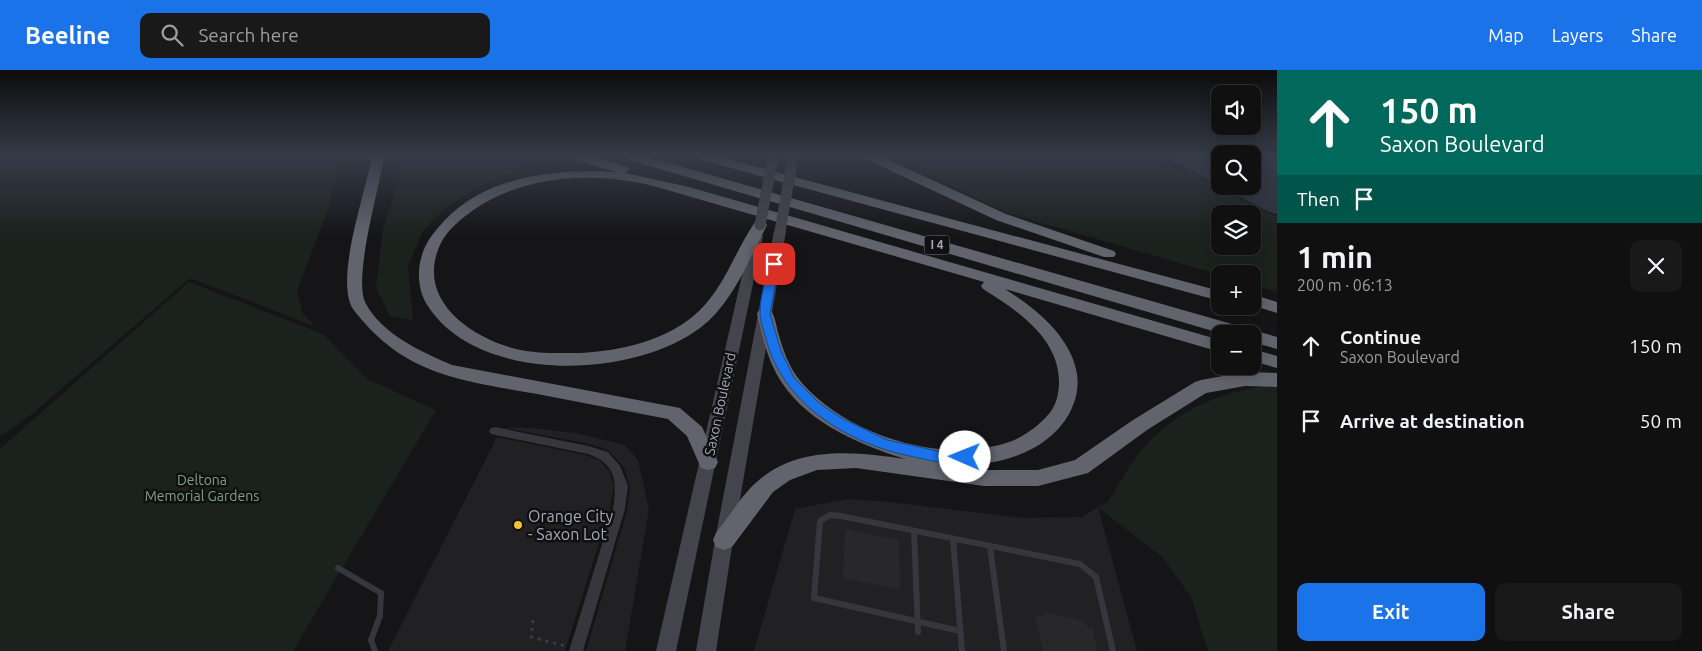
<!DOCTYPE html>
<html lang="en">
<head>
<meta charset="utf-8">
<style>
	body { margin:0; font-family:Ubuntu,sans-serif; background:#19191a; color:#f1f3f6; height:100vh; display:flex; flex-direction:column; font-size:19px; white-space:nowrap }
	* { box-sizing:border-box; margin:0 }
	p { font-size:16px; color:#9c9d9f }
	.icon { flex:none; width:28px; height:28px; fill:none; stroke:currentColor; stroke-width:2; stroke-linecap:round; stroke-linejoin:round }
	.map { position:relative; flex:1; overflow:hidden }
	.sheet { display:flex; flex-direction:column; background:#101011; width:425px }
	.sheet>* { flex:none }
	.hud { background:#00695c; color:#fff; overflow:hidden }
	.buttons { position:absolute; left:1211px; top:15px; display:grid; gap:10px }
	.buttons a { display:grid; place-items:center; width:50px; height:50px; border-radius:10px; background:#101011; box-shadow:0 2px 12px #0003,0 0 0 1px #303031; font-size:25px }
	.pin { position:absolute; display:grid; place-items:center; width:42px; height:42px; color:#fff; margin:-21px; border-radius:10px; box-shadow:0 2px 8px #0006 }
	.me { position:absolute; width:55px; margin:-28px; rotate:271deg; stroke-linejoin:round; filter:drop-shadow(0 0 4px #0008) }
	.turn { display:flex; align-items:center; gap:18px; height:105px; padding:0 20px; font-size:22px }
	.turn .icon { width:65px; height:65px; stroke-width:2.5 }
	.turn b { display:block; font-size:35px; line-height:42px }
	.then { display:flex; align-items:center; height:48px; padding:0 20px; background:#0003; gap:10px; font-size:19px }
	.round { display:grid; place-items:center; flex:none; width:52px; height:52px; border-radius:10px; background:#19191a }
	.head { display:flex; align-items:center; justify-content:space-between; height:85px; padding:0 20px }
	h1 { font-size:30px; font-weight:700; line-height:38px }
	.button { display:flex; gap:10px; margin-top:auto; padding:10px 20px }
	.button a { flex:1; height:58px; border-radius:10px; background:#1a73e8; color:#fff; font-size:20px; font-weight:700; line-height:58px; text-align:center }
	.button a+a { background:#19191a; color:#f1f3f6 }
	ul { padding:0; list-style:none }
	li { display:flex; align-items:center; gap:15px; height:75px; padding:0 20px }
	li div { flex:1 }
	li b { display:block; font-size:19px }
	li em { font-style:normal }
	header { display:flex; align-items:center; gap:30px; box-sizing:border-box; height:70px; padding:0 25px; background:#1a73e8; color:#fff }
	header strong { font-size:24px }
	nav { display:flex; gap:28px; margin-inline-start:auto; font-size:18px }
	.search { width:350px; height:45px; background:#19191a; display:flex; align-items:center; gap:12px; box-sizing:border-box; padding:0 18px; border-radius:10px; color:#9c9d9f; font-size:19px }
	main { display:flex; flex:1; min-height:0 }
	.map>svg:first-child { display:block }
</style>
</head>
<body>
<header>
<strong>Beeline</strong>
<div class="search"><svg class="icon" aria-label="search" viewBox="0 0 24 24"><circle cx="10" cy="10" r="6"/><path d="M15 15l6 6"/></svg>Search here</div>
<nav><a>Map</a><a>Layers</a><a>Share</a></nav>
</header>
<main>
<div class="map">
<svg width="1277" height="581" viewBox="0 0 1277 581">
	<rect width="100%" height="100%" fill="#151517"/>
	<g fill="#212124">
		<path d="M505 358H531L576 363 625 375 638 390 649 439 625 581H586L627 441 630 417 624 397 608 380 590 374Z"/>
		<path d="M497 367 585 385 599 390 609 401 614 416 610 438 565 581H388Z"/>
		<path d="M847 429 889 432 1023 448 1082 447 1098 437 1137 581H754L795 439Z"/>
	</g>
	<g fill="#1b211c" fill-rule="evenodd">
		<path d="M0 86H339L330 134 297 221 303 244 316 257 193 209H189L32 344 0 366Z"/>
		<path d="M398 86H521L536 92 483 115 445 138 422 163 408 196 413 250 390 246 376 218 383 158 401 104Z"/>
		<path d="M898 86H1141L1168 91 1265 143 1277 146V222L1253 215 1252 204H1220V205L1005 142 912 97ZM1220 144H1252V176H1220Z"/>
		<path d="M189 212 323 264 367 309 436 340 293 581H0V379Z"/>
		<path d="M1268 315 1277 316V581H1208L1191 527 1163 488 1098 437 1108 432C1120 413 1131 391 1147 374 1183 336 1217 325 1268 315Z"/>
	</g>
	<g fill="#2b323a">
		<path d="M1151 86H1220V116L1170 89Z"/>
		<path d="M1253 86H1277V144L1267 141 1220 116H1252Z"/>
	</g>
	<g fill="#28282b">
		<path d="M845 459 899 470 900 520 843 508Z"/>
		<path d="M1043 542 1081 550 1089 558H1093L1097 581H1043L1035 546 1044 547Z"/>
	</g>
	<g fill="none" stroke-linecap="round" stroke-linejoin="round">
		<path stroke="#3c3d43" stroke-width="3" stroke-dasharray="3 5" stroke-linecap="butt" d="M533 550 531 567 565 576"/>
		<g stroke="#36363c" stroke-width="6">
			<path d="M914 461 918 562"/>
			<path d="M953 469 962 581"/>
			<path d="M990 477 1004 581"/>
			<path d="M338 498 381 523 380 546 371 570 375 581"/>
			<path d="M960 561 814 528 820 451 830 445 841 446 1080 494 1096 507 1113 581"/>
		</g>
		<path fill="#36363c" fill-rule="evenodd" d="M495 357 588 376 608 382 620 396 628 416 625 439 583 581H569L613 439C617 413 617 394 588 384L491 364 489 361 491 358Z"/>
		<g fill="#44454c" fill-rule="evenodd">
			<path d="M788 86H798L795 100H787L786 98Z"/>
			<path d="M780 158 786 161 733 470 716 581H696L715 470 774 161Z"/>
			<path d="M757 163 763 166 676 581H656L751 166Z"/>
		</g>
		<g fill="#62646d" fill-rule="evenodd">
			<path d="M372 86H384C380 117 352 209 366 234 383 265 422 282 452 295L680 338 702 357 718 392 715 398 708 400 701 398 687 366 668 349C624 341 580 332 537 324 460 310 404 306 353 239 334 209 366 122 372 86Z"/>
			<path d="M572 86H591L628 97 629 100 625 103 689 117 1220 270V282L1005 219C1035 238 1071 266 1077 304 1079 318 1076 331 1069 344 1047 383 999 395 956 396L984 400H1038L1075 390 1133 350 1195 312 1201 310 1245 302 1277 303V317L1245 316 1206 323 1147 360 1088 403 1038 416H984L856 398 817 400 790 410 773 422 732 477 724 480 716 477 713 470 716 463C730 446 742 424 759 410 801 375 856 382 905 389 857 374 801 350 776 303 766 284 762 264 757 244L759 240 765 239 771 240C775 247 776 254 778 262 783 280 789 298 802 313 848 365 939 394 1006 373 1022 368 1036 358 1047 346 1056 337 1059 324 1059 312 1059 268 1017 240 983 219L981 216 984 212 657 117C597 101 524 104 472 141 461 149 447 160 441 173 414 228 469 267 516 279 537 284 559 283 580 283 621 281 669 270 699 241 725 216 735 181 755 152H765L767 155C749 190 732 234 700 258 631 310 474 314 426 233 418 219 417 200 422 185 426 171 435 161 444 151 487 105 557 99 616 102L574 89Z"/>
			<path d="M624 86H644L1277 267V279L1252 272V264H1223L626 89Z"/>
			<path d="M696 86H716L1220 221V231L698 89Z"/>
			<path d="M864 86H880L1006 144 1114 181 1116 184 1114 187H1104L996 150 866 89Z"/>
			<path d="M1252 224 1277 232V243L1252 235Z"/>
			<path d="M1252 279 1277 286V298L1252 291Z"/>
		</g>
		<g stroke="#44454c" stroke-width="11">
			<path d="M760 155 773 88"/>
			<path d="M780 161 791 98"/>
		</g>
	</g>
	<linearGradient id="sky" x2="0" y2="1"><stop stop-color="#0c0c0d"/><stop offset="0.51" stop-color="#353b47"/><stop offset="1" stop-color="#353b47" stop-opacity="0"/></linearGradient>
	<rect width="1277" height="167" fill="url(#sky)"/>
	<path fill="#1a73e8" stroke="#114b97" d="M774 191 779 194 770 244 781 281 794 308 820 334 843 349 887 370 937 381 969 383 971 387 969 391C950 397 925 389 905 385 844 371 782 332 766 269 764 261 760 251 760 243 760 227 766 209 769 194Z"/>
	<circle fill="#f3c230" stroke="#101012" stroke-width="2" cx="518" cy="455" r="5"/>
	<g text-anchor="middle" stroke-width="5" stroke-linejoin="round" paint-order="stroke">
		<rect fill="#101012" stroke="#797c86" stroke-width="1" x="924.5" y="165.5" width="25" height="19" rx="4"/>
		<g font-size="12" font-weight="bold" fill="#a6aab7">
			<text x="937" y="179">I 4</text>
		</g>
		<g font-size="14" fill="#a6aab7" stroke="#101012">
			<text transform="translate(720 334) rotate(-78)" y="5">Saxon Boulevard</text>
		</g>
		<g font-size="14" fill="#7da282" stroke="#101012">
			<text x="202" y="415">Deltona<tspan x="202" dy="16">Memorial Gardens</tspan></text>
		</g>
		<g font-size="16" fill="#a6aab7" stroke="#101012" text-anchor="start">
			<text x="528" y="452">Orange City<tspan x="528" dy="18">- Saxon Lot</tspan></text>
		</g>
	</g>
</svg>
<div class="buttons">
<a><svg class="icon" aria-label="sound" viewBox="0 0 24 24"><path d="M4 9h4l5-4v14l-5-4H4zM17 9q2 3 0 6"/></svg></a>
<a><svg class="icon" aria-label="search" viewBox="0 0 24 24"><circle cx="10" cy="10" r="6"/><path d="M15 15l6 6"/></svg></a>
<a><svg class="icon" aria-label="layers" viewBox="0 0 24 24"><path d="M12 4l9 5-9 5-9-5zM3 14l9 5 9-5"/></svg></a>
<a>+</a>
<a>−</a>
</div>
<div class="pin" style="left:774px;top:194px;background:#d93025"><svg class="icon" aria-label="arrive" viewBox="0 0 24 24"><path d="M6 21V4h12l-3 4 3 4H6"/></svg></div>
<svg class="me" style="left:965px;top:387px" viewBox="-20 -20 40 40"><circle r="19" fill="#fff"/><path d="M0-13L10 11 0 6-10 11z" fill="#1a73e8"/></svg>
</div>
<section class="sheet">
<div class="hud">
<div class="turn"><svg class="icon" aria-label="ahead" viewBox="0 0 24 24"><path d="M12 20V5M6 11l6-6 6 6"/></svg><div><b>150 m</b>Saxon Boulevard</div></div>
<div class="then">Then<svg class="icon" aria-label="arrive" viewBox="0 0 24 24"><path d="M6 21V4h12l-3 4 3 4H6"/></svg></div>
</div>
<div class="head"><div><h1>1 min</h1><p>200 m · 06:13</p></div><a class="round"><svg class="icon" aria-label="close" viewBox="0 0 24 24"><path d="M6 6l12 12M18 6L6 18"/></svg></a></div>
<ul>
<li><svg class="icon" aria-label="ahead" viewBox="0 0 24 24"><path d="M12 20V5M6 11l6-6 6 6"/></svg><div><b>Continue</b><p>Saxon Boulevard</p></div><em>150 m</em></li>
<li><svg class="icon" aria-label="arrive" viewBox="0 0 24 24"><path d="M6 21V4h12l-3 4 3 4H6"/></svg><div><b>Arrive at destination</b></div><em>50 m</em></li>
</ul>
<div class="button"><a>Exit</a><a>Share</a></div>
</section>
</main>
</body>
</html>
